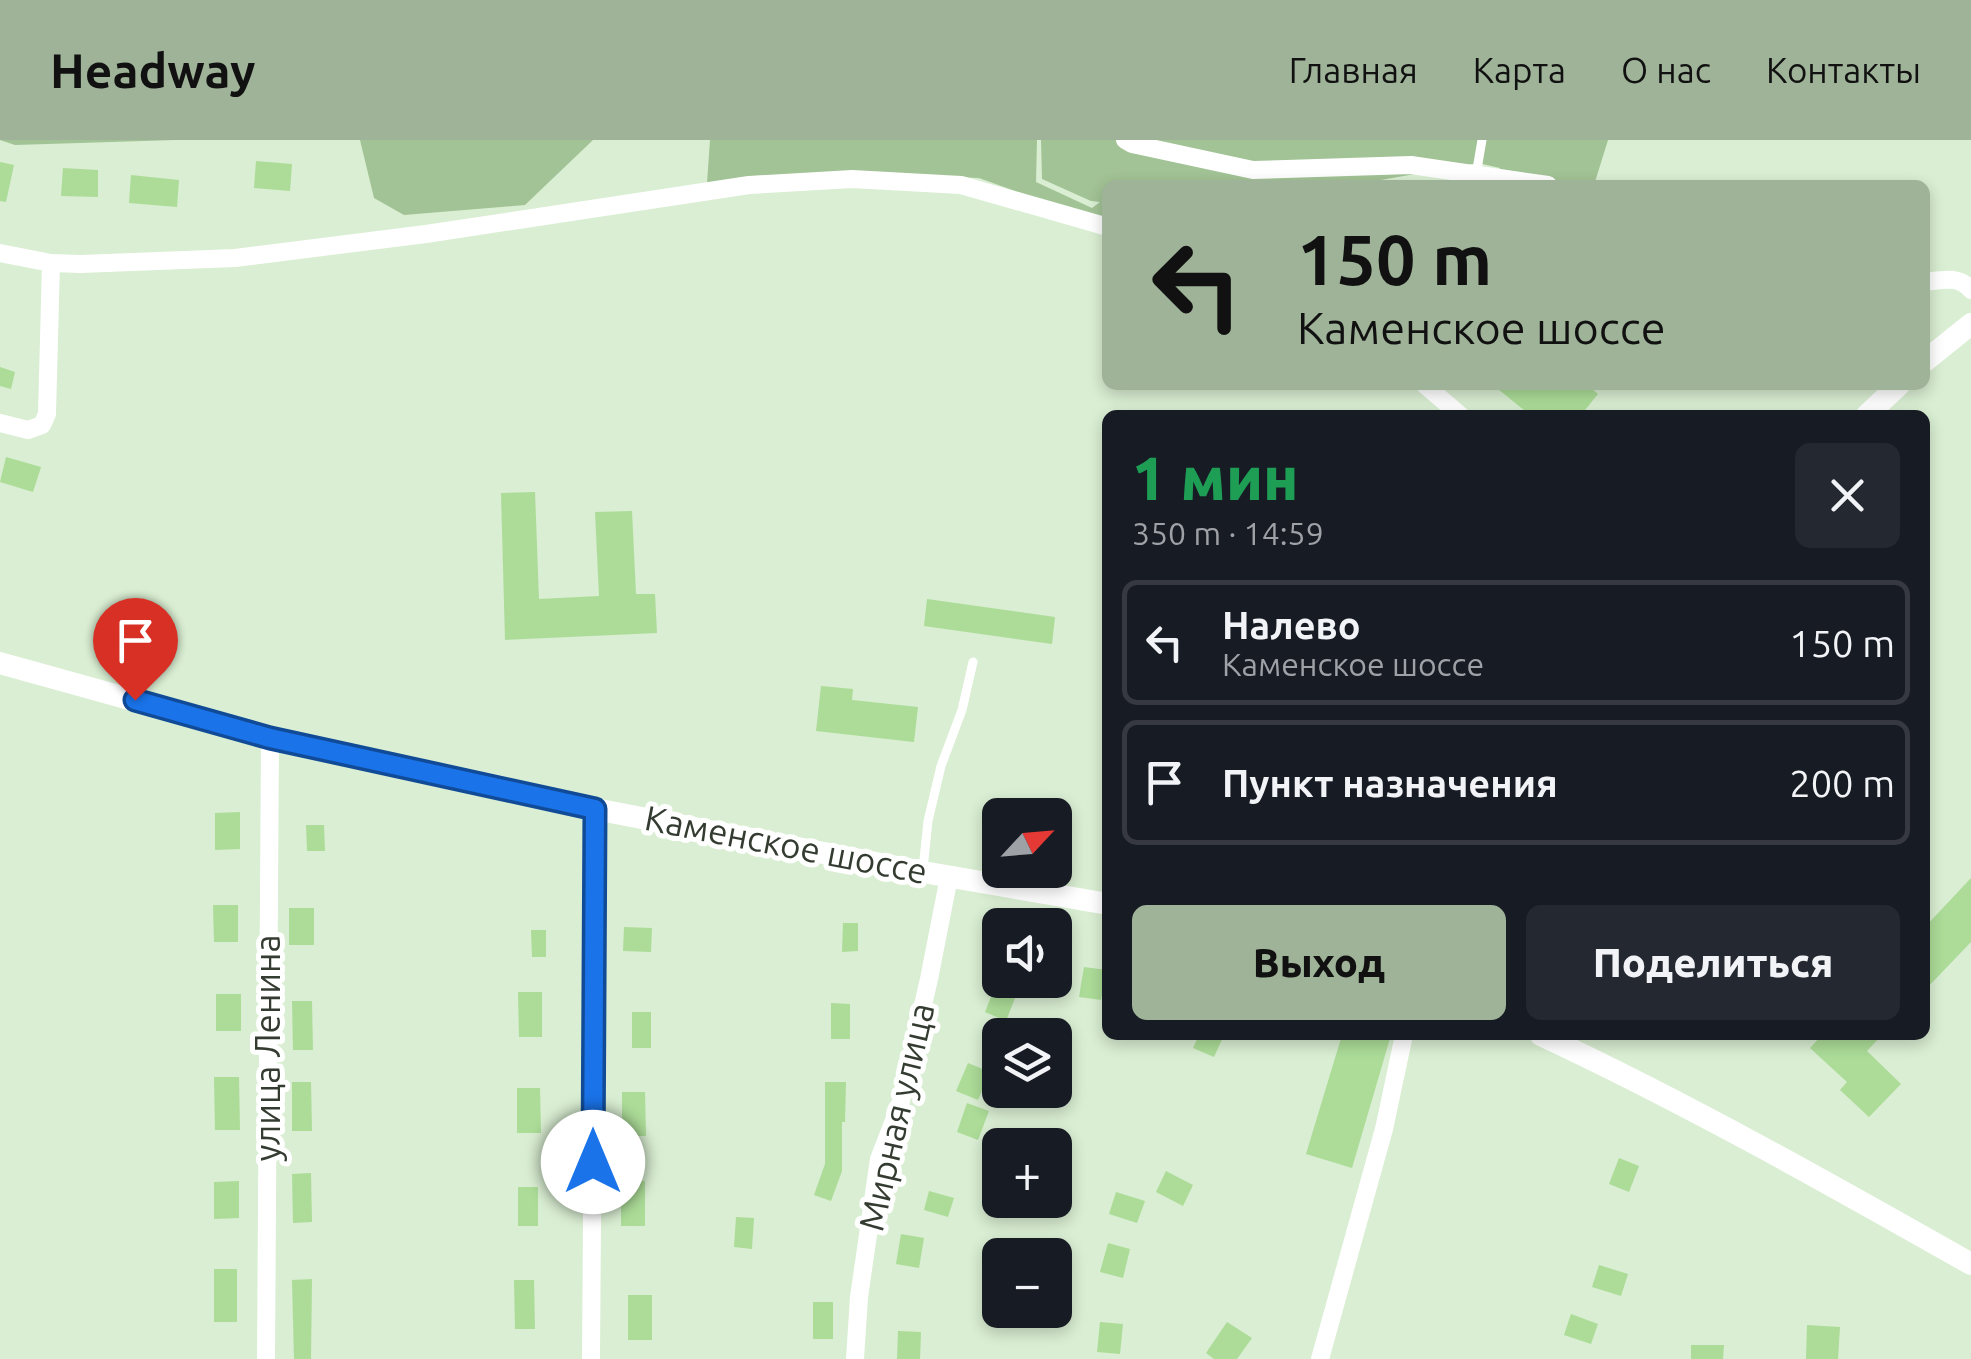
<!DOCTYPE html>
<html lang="ru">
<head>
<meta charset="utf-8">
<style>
	body { margin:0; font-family:Ubuntu,sans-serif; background:#242831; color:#f1f3f6; height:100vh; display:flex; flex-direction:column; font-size:38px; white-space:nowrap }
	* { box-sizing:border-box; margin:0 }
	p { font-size:32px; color:#9ea1a6 }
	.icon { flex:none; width:55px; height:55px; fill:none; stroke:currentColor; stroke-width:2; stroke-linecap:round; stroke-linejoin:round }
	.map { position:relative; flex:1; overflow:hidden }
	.sheet { position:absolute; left:1102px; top:270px; width:828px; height:630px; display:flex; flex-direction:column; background:#171b24; border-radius:15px; box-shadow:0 5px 15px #0003 }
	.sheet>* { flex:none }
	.banner { position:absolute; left:1102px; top:40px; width:828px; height:210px; border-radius:15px; box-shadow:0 5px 15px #0003; background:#9eb398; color:#111; overflow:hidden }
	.needle { width:65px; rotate:64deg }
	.buttons { position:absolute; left:982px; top:658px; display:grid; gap:20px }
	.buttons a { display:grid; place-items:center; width:90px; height:90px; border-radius:15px; background:#171b24; box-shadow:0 5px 15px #0003; font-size:50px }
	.pin { position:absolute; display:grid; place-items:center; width:85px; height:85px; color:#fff; margin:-102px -42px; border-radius:50% 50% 50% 0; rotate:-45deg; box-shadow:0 0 10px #0007 }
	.pin .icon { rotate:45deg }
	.me { position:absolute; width:110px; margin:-55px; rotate:0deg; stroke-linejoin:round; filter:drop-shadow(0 0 8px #0008) }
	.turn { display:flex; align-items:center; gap:35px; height:210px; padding:0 30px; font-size:45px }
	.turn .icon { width:130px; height:130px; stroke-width:2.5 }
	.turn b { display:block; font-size:70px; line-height:85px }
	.round { display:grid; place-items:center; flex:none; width:105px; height:105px; border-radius:15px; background:#242831 }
	.headline { display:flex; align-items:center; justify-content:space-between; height:170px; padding:0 30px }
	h1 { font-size:60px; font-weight:800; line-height:75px; color:#1e9e55 }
	.action { display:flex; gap:20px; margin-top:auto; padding:20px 30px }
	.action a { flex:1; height:115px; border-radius:15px; background:#9eb398; color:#111; font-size:40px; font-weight:800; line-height:115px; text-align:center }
	.action a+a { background:#242831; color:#f1f3f6 }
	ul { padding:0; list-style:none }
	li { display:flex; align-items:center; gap:30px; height:125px; margin:0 20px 15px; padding:0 10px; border:5px solid #363941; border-radius:15px }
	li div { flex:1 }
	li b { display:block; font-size:38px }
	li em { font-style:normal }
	header { display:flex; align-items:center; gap:60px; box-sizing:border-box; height:140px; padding:0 50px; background:#9eb398; color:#111 }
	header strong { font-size:48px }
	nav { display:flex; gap:55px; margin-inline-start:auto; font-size:35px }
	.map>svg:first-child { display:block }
</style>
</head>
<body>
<header>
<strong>Headway</strong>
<nav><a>Главная</a><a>Карта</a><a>О нас</a><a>Контакты</a></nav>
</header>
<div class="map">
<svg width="1971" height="1219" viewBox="0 0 1971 1219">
	<rect width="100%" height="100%" fill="#d9eed2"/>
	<g fill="#a2c395">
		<path d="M0 0H175L15 5Z"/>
		<path d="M360 0H593L525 65 404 75 374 58Z"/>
		<path d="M710 0H1037L1036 42 1092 68 1100 62 1091 61 1042 39 1041 0H1608L1594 45C1580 45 1560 40 1549 45H1467L1500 38V28L1478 23 1352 45H1108L1107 84 979 38 836 32 707 43Z"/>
	</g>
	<g fill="#acdc98">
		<path d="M256 21 292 24 290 51 254 48Z"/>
		<path d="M0 22 14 25 6 62 0 61Z"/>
		<path d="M63 28 98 30V57L61 56Z"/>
		<path d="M131 35 179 40 177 67 129 63Z"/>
		<path d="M0 227 15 232 11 249 0 246Z"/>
		<path d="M1493 245H1587L1598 254 1581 275H1530Z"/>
		<path d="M6 317 41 327 33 352 0 342Z"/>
		<path d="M535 352 539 459 599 456 595 372 632 371 636 454H655L657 493 505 500 501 353Z"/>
		<path d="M927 459 1055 477 1052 504 924 486Z"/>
		<path d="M821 546 853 549 852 560 918 567 914 602 816 591Z"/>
		<path d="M240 672V709L215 710V673Z"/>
		<path d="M306 685H324L325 711H307Z"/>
		<path d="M1971 738V802L1925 850V787Z"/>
		<path d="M213 765H238V802H214Z"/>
		<rect x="289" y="768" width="25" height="37"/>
		<path d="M843 783H858V811L842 812Z"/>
		<path d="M624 787 652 788 651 812 623 811Z"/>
		<path d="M531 790H546V817H532Z"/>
		<path d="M1084 827 1107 830 1101 860 1079 857Z"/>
		<path d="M996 844 1017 853 1006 881 985 872Z"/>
		<path d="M518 852H542V897H519Z"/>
		<rect x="216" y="854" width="25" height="37"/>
		<path d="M292 861H312L313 910H293Z"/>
		<path d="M831 863 850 864V899H831Z"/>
		<rect x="632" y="872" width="19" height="36"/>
		<path d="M1199 895H1224L1214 917 1193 908Z"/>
		<path d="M1342 895H1391L1352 1028 1306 1014Z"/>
		<path d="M1822 895H1882L1867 911 1901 944 1869 977 1840 950 1847 942 1810 908Z"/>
		<path d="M968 923 990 932 978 960 956 951Z"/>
		<path d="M214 937H239L240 990H215Z"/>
		<path d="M292 942H311L312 991H292Z"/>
		<path d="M825 942H846L845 982H842V1031L831 1061 814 1055 825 1024Z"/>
		<path d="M517 948H540L541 993H517Z"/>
		<path d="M622 952H645L646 996H622Z"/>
		<path d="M967 963 989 971 978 1000 957 992Z"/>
		<path d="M1619 1018 1639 1026 1629 1052 1609 1044Z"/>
		<path d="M1166 1031 1193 1045 1183 1066 1156 1052Z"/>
		<path d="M311 1033 312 1082 293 1083 292 1034Z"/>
		<path d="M239 1041V1078L214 1079V1042Z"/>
		<rect x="621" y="1041" width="24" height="45"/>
		<rect x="518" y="1047" width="20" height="39"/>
		<path d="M929 1051 954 1058 948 1077 924 1070Z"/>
		<path d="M1116 1052 1145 1061 1137 1083 1109 1074Z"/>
		<path d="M736 1077 754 1078 752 1109 734 1107Z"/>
		<path d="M901 1094 924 1098 919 1128 896 1124Z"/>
		<path d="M1108 1103 1130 1109 1123 1138 1100 1132Z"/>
		<path d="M1599 1125 1628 1134 1621 1156 1592 1147Z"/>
		<rect x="214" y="1129" width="23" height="53"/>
		<path d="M312 1139 311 1219H294L292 1140Z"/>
		<path d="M514 1140H534L535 1189H515Z"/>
		<rect x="628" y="1155" width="24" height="45"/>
		<rect x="813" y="1162" width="20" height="37"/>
		<path d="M1571 1174 1598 1184 1591 1204 1564 1195Z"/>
		<path d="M1100 1182 1123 1184 1120 1214 1097 1212Z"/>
		<path d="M1227 1182 1252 1198 1237 1219H1214L1206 1213Z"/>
		<path d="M1807 1185 1840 1187 1838 1219H1806Z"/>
		<path d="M898 1191 921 1192 920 1219H897Z"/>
		<path d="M1691 1205H1724L1723 1219H1691Z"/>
	</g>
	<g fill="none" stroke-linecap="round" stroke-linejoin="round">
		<g stroke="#fff" stroke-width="9">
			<path d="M1476 35 1482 0"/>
			<path d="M923 729 928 681 941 626 962 570 973 522"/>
		</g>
		<g stroke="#fff" stroke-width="18">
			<path d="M1125 0 1132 4 1253 30 1411 25 1548 45"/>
			<path d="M0 113 51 123 81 124 235 118 426 94 749 45 852 39 961 45 1108 87"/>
			<path d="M1925 142C1942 140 1959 135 1971 150"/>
			<path d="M1425 245 1460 275"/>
			<path d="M0 283 28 290 42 285 47 274 51 123"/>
			<path d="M266 1219 270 598"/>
			<path d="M591 1219 595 669"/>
			<path d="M855 1219 859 1157 879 1019 900 965 929 839 949 737"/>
			<path d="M1320 1219 1384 989 1404 895"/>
		</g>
		<g stroke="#fff" stroke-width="22">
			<path d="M1925 221 1971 184"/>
			<path d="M1867 275 1899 245"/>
			<path d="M0 523 270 598 343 614 595 669 923 732 1108 764"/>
			<path d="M1541 895C1688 964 1830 1044 1971 1124"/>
		</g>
	</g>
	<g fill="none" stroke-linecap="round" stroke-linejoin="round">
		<g stroke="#114b97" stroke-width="25">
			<path id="route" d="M135 560 270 598 595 669 593 1022"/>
		</g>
		<use href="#route" stroke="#1a73e8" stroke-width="18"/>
	</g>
	<g text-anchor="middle" stroke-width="10" stroke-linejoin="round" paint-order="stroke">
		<g font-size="35" fill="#343c31" stroke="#fff">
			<text transform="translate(786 705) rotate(11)" y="12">Каменское шоссе</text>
			<text transform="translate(268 908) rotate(-90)" y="12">улица Ленина</text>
			<text transform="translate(897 977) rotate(-77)" y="12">Мирная улица</text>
		</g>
	</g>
</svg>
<div class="buttons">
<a><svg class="needle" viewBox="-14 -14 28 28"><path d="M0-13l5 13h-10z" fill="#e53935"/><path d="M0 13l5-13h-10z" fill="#9ea1a6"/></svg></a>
<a><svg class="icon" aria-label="sound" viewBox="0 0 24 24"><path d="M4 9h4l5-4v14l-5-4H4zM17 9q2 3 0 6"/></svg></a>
<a><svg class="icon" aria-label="layers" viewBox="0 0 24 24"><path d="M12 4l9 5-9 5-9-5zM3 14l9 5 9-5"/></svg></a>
<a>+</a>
<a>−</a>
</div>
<div class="pin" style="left:135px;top:560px;background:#d93025"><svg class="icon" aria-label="arrive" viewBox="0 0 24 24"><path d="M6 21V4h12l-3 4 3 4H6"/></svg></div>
<svg class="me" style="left:593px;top:1022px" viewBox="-20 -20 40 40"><circle r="19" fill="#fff"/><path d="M0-13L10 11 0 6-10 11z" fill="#1a73e8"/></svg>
<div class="banner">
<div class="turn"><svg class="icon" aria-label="left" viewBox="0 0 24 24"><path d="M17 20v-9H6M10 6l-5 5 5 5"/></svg><div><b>150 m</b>Каменское шоссе</div></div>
</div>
<section class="sheet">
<div class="headline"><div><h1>1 мин</h1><p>350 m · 14:59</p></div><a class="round"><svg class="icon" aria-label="close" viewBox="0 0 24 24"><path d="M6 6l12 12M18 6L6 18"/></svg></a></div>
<ul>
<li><svg class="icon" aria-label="left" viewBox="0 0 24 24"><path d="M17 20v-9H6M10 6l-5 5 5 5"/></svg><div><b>Налево</b><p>Каменское шоссе</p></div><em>150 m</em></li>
<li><svg class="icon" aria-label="arrive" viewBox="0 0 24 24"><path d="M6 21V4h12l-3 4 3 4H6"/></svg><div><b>Пункт назначения</b></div><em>200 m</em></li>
</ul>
<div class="action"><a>Выход</a><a>Поделиться</a></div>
</section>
</div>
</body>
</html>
